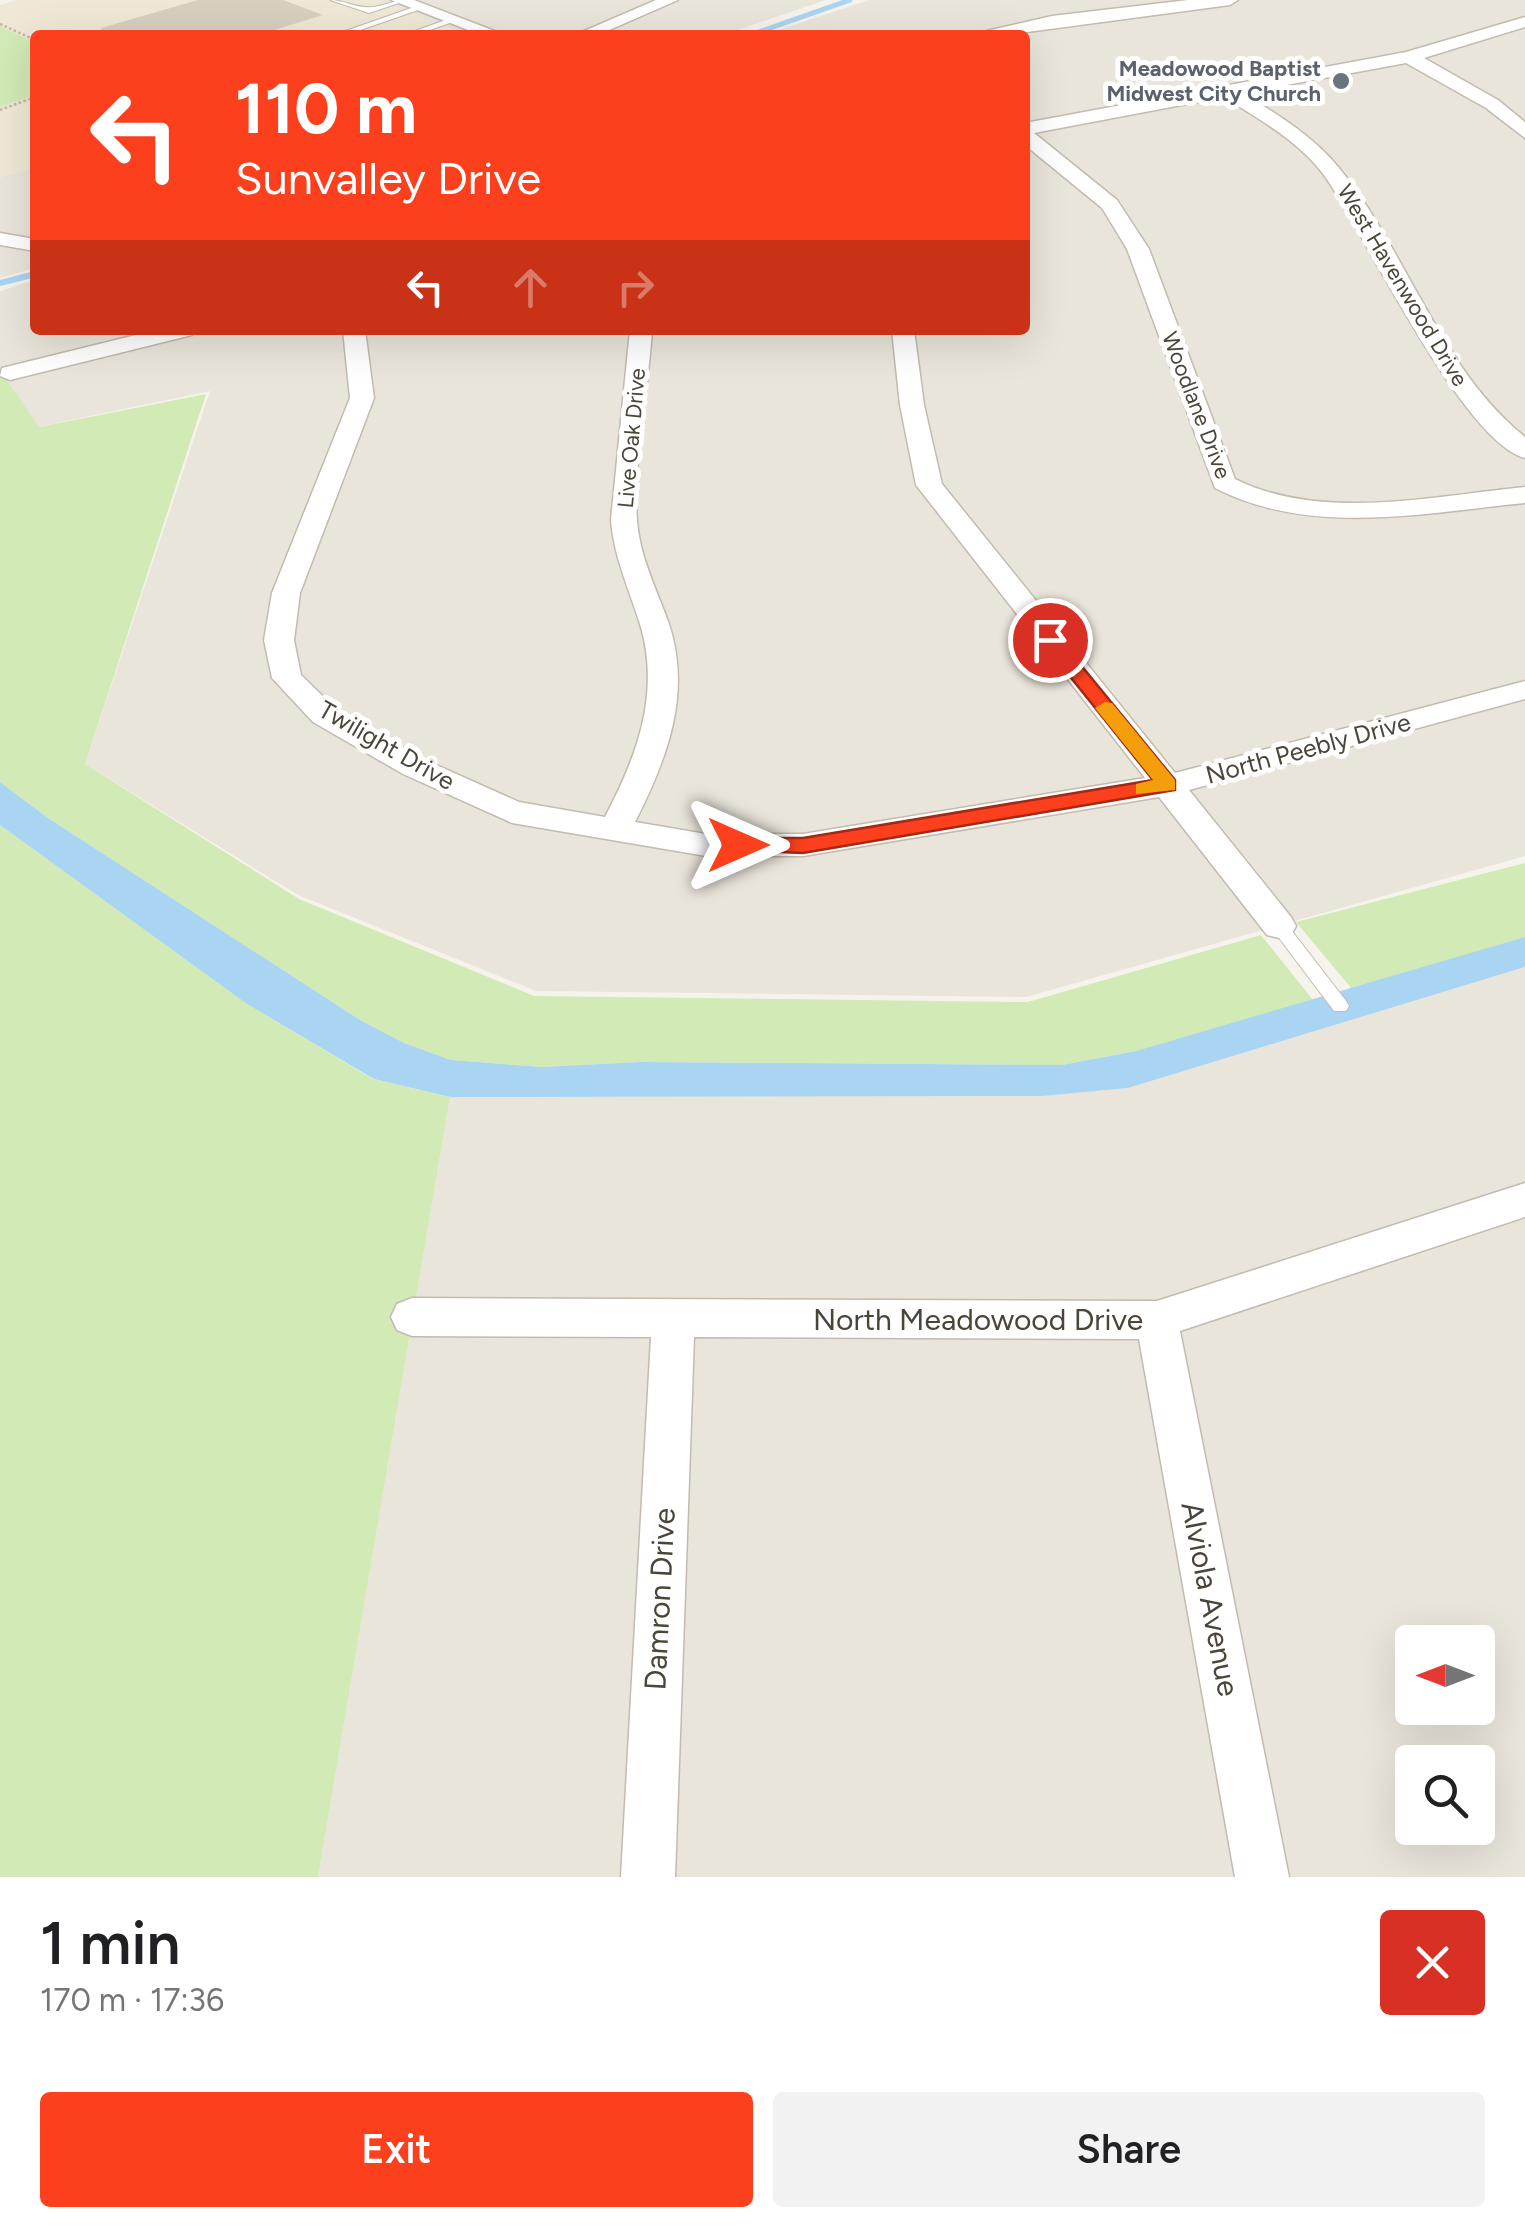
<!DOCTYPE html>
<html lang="en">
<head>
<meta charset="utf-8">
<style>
	body { margin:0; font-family:Figtree,sans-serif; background:#f2f2f2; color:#202124; height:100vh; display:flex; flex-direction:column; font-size:38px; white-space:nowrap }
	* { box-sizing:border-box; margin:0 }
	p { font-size:32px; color:#757577 }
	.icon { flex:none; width:55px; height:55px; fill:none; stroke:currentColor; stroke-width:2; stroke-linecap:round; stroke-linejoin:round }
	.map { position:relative; height:1877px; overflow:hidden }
	.drawer { display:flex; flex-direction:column; background:#fff; flex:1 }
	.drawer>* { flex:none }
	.guide { position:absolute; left:30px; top:30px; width:1000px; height:305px; border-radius:10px; box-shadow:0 10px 40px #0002; background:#fc3f1d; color:#fff; overflow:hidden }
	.needle { width:65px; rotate:270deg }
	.controls { position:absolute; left:1395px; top:1625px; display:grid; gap:20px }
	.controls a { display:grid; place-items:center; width:100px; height:100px; border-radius:10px; background:#fff; box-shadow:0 10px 40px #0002; font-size:50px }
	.pin { position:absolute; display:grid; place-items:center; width:85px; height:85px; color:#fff; margin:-42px; border:5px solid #fff; border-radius:50%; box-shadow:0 2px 10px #0007 }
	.me { position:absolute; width:110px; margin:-55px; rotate:90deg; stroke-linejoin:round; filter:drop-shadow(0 0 8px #0008) }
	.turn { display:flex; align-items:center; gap:35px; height:210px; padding:0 40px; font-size:45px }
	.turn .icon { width:130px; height:130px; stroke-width:2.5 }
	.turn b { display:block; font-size:70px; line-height:85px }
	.lanes { display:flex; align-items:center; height:95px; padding:0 40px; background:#0003; justify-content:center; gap:50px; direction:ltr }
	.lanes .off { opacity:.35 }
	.round { display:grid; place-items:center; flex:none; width:105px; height:105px; border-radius:10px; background:#f2f2f2 }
	.overview { display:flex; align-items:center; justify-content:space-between; height:170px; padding:0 40px }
	h1 { font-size:60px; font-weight:600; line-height:75px }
	.cta { display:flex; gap:20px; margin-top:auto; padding:20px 40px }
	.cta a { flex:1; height:115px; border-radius:10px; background:#fc3f1d; color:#fff; font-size:40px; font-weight:600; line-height:115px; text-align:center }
	.cta a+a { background:#f2f2f2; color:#202124 }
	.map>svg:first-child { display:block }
</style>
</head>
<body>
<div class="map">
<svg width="1525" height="1877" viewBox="0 0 1525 1877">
	<rect width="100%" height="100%" fill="#f6f3ec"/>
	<g fill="#eae5da" fill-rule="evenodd">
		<path d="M377 0H826L723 35H450L458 32Z"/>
		<path d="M869 0H1525V856L1026 997 536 991 298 895 85 764 210 391 38 427 0 370V291L35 280V330H1025V35H763Z"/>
		<path d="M35 168V268L0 278V177Z"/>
		<path d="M1525 967V1877H318L450 1097 1043 1096 1128 1088ZM1412 1642H1478V1708H1412ZM1412 1762H1478V1828H1412Z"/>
	</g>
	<path fill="#efe8d6" d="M17 0H377L459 32 35 35V168L0 177V5Z"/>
	<g fill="#d2eab5">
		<path d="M0 26 35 43V95L0 107Z"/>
		<path d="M0 370 39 427 206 394 85 764 299 899 534 996 1028 1002 1261 935 1313 1000 1136 1051 1062 1065 640 1062 542 1067 451 1060 404 1043 360 1020 48 818 0 782Z"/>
		<path d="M0 825 247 1004 373 1079 450 1097 318 1877H0Z"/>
		<path d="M1525 863V937L1352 989 1296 922Z"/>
	</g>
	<path fill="#a9d4f2" d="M0 782 48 818 360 1020 404 1043 451 1060 542 1067 640 1062 1062 1065 1136 1051 1525 937V967L1128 1088 1043 1096 450 1097 374 1079 247 1004 0 825Z"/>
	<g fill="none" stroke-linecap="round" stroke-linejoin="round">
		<path stroke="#a9d4f2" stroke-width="5" d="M750 35 850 0"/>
		<path stroke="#a9d4f2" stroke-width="6" d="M0 283 35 274"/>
	</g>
	<path fill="#d8cfc1" d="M198 0H283L323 15 258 35H102L101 28Z"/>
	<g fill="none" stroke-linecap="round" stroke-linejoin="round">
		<g stroke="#c2bbae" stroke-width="2">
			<g id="service">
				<path d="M330 0C344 0 359 9 372 7 384 6 393 0 405 1L369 13Z"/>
				<path d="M417 6 424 8 346 35H334Z"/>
				<path d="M451 18 458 20 416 35H404Z"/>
				<path d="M1279 920 1285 922 1346 1001 1349 1006 1346 1011H1334L1273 930 1270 926 1273 922Z"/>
			</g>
		</g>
		<g stroke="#c2bbae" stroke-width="3">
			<g id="minor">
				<path d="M391 0H414L505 35H481Z"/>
				<path d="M656 0H678L598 35H575Z"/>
				<path d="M1188 0H1238L1230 5 1004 35H969L1052 16Z"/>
				<path d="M1525 17V27L1424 58 1498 100 1525 122V138L1486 108 1406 63 1243 93C1278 115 1313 136 1339 168 1408 252 1439 368 1525 437V458C1463 442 1366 236 1326 178 1301 142 1260 120 1224 97L1034 133 1117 200 1149 249 1235 479C1322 522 1432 496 1525 487V503C1423 513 1310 537 1215 488L1127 249 1102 208 1025 145V123L1406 52Z"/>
				<path d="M0 233 35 239V251L0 245Z"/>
				<path d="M156 330H195L192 335 10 380 0 376 2 368Z"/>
				<path d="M343 330H365L374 398 300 593 294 640 301 675 335 708 425 760 519 802 605 817C637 756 661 693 640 624 629 589 614 557 611 520L630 330H652C648 393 633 458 637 521 640 558 657 590 669 624 692 694 667 759 635 822L706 834H803L1145 778 916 485 900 405 892 330H914L924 405 942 484 1175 773 1525 681V699L1189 790 1291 917 1296 926 1291 935 1279 938 1267 935 1159 797 803 856H706L512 823 403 774 313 722 272 678 264 640 272 593 350 398Z"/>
				<path d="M1525 1183V1217L1180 1331 1289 1877H1235L1139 1339 694 1337 675 1877H621L651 1337 412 1336 397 1330 391 1317 397 1304 412 1298 1157 1301Z"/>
			</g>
		</g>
		<g stroke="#c4b79f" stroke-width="2.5" stroke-dasharray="2.5 2.5" stroke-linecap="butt">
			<path d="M0 24 35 40"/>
			<path d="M0 110 35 97"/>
		</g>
		<use href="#service" fill="#fff" fill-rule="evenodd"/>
		<use href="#minor" fill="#fff" fill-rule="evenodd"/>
	</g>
	<path fill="#fc3f1d" stroke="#a42913" stroke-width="2.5" d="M1044 636H1057L1175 780V790L803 853 731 850V840L738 838H803L1153 780 1044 644Z"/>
	<path fill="#f59e0b" d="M1105 702 1112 703 1175 780V790L1136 794V784L1153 780 1095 708Z"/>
	<circle fill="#6b7280" stroke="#fff" stroke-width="4" cx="1341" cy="81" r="10"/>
	<g text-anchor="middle" stroke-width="10" stroke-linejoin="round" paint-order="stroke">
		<g font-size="22" font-weight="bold" fill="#5b616d" stroke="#fff" text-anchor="end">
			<text x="1321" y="76">Meadowood Baptist<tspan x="1321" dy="25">Midwest City Church</tspan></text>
		</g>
		<g font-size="22" fill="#4b4439" stroke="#fff">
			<text transform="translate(1403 285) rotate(59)" y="8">West Havenwood Drive</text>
			<text transform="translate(1197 405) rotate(69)" y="8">Woodlane Drive</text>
			<text transform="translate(631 438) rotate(-85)" y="8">Live Oak Drive</text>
		</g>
		<g font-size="25" fill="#4b4439" stroke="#fff">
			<text transform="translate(387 745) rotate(30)" y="9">Twilight Drive</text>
			<text transform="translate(1308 748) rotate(-15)" y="9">North Peebly Drive</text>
		</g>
		<g font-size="30" fill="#4b4439" stroke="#fff">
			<text x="978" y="1330">North Meadowood Drive</text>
			<text transform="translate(660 1599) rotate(-87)" y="10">Damron Drive</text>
			<text transform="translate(1210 1599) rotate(79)" y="10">Alviola Avenue</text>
		</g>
	</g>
</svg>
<div class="controls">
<a><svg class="needle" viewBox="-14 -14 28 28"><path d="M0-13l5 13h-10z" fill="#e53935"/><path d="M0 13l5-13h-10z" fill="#757577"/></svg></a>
<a><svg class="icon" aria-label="search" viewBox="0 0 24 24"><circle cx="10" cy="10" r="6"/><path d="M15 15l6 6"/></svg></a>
</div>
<div class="pin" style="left:1050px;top:640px;background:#d93025"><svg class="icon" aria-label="arrive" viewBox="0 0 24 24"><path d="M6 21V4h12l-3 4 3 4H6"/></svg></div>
<svg class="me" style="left:738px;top:845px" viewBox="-20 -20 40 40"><path d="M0-17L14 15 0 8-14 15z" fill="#fc3f1d" stroke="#fff" stroke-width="4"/></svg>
<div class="guide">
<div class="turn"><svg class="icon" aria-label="left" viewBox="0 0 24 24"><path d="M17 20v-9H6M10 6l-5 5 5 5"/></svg><div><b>110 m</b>Sunvalley Drive</div></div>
<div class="lanes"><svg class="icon" aria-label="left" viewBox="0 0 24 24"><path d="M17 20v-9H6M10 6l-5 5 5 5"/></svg><svg class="icon off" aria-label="ahead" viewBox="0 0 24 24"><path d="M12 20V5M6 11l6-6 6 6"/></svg><svg class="icon off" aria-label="right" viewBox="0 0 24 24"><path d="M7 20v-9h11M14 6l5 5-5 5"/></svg></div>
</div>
</div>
<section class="drawer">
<div class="overview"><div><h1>1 min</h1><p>170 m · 17:36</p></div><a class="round" style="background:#d93025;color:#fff"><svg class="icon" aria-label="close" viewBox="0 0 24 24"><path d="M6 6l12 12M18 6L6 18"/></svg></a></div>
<div class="cta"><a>Exit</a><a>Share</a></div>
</section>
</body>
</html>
